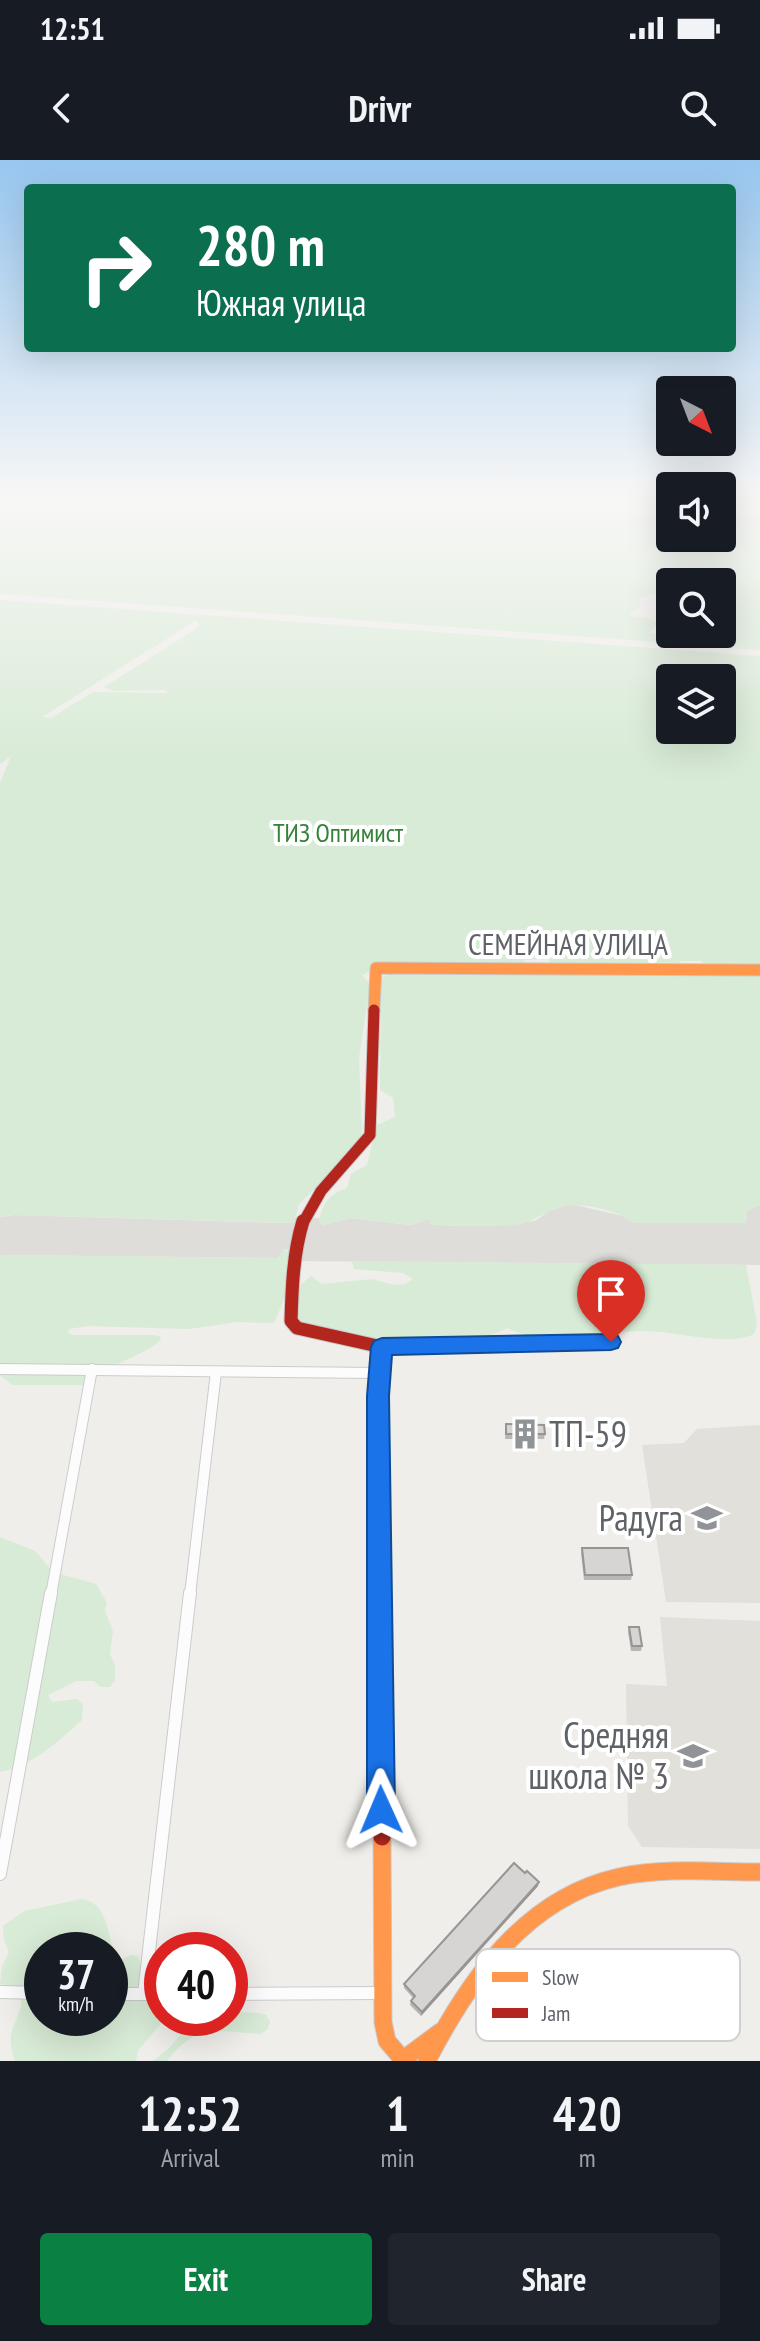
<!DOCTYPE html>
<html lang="en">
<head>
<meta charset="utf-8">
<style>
	body { margin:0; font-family:"PT Sans Narrow",sans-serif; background:#20242c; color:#f1f3f6; height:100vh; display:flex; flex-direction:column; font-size:30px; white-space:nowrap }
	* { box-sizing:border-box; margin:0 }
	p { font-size:26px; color:#9ea1a6 }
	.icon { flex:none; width:44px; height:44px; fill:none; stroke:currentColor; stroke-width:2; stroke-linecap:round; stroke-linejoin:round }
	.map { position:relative; height:1901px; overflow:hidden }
	.details { display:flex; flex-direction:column; background:#171b24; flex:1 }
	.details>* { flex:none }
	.hud { position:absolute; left:24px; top:24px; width:712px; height:168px; border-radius:8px; box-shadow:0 8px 32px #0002; background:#0b6e4f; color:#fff; overflow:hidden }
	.needle { width:52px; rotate:138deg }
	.buttons { position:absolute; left:656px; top:216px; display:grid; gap:16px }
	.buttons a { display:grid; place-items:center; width:80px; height:80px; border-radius:8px; background:#171b24; box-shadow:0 8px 32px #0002; font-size:40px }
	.speed { position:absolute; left:24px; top:1772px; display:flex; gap:16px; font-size:40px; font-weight:700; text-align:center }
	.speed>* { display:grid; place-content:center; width:104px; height:104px; border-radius:50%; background:#171b24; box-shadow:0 8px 32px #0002; line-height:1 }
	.speed small { font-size:20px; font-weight:400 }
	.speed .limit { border:12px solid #d22; background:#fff; color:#111 }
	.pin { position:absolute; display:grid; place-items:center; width:68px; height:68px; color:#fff; margin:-82px -34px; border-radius:50% 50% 50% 0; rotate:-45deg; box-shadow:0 0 8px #0007 }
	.pin .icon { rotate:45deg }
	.me { position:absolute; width:88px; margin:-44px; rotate:359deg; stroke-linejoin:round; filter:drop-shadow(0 0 6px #0008) }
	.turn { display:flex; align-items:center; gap:28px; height:168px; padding:0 40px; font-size:36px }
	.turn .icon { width:104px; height:104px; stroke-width:2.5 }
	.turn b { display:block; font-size:56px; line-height:68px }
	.eta { display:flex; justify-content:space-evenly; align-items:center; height:136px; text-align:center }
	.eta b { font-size:48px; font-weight:600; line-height:56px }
	.action { display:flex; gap:16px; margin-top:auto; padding:16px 40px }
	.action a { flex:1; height:92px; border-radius:8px; background:#0b8043; color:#fff; font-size:32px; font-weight:600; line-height:92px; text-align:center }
	.action a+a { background:#20242c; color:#f1f3f6 }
	.status { display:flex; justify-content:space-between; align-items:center; height:56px; padding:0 40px; background:#171b24; direction:ltr }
	.status svg { height:22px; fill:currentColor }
	header { display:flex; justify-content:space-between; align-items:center; height:104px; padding:0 40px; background:#171b24; font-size:36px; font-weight:600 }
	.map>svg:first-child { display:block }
</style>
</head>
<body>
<div class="status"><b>12:51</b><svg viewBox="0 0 49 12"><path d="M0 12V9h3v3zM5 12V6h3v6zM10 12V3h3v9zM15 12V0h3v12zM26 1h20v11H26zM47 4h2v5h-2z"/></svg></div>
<header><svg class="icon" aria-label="back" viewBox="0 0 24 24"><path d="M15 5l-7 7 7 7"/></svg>Drivr<svg class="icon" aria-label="search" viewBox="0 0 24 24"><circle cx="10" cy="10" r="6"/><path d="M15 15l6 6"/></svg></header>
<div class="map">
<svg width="760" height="1901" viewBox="0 0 760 1901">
	<rect width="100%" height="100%" fill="#efeeea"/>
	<path fill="#dfddda" d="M571 1044 623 1056 635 1063 746 1062 747 1051 760 1045V1105L290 1101 288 1090 283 1089 278 1098 0 1095V1057L14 1055 283 1063H293L295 1058H319L323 1065 351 1058 411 1065 429 1059V1064L453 1066 535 1061 549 1051Z"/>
	<g fill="#e2e0da">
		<path d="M760 1265V1443L666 1442 642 1285 684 1283 697 1269Z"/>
		<path d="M660 1457 760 1461V1689L642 1687 628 1666 626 1524 667 1526Z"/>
	</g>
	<g fill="#d8ebd6" fill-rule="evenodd">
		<path d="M0 340H670V378H722V340H760V490L703 487 693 483 726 478 722 473V422H670V447L653 434 641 438 639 448 629 454C636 460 649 454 658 463L649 473 684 478 690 482 686 484 0 434Z"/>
		<path d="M0 440 760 496V807L705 805 702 801H680L681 804 677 805H559L549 802 548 799 524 800V805L385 804 362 815 370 824 359 898 362 973 356 989 299 1044 294 1063 14 1055 0 1057V623L11 596 0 604ZM195 461 200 465 193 471 104 527 113 531 165 530 168 533 93 532 51 558 42 557ZM670 518H722V570H670Z"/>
		<path d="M390 813 760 814V1045L747 1051 746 1063H635C612 1048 576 1039 550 1051 538 1056 530 1063 516 1065 489 1067 460 1066 433 1065L429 1064V1059L411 1065 351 1058 323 1065 319 1061C322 1044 330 1033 347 1028L351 1014 367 1005 377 965 395 957 393 938 380 930 381 818Z"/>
		<path d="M283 1089 290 1093 287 1132 274 1163 238 1162 189 1169 88 1166 69 1169 68 1173 72 1175H154L160 1176 161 1180C145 1195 90 1213 83 1225H12L0 1215V1095L278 1098Z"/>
		<path d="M352 1101 746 1105 757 1164 754 1174C735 1185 685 1175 662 1172 639 1169 574 1175 550 1179L533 1178 507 1168 487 1177 377 1181 303 1163 298 1158 300 1125 311 1116 322 1124 372 1119 394 1125 405 1124 413 1119 403 1113 354 1109Z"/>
		<path d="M0 1377 35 1391 53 1412 96 1424 107 1443 105 1451 113 1471 110 1495 115 1504V1520L110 1527H100L94 1521H76L48 1535 52 1542 77 1539 83 1544 82 1560C60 1580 31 1607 0 1612Z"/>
		<path d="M82 1739C110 1744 106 1776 116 1795L122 1799 131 1795 138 1796 144 1812 162 1817V1858H166L138 1890 136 1901H15C12 1892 10 1885 11 1875 14 1858 29 1844 17 1826L0 1824 2 1807 9 1792 4 1780 3 1766 24 1751ZM42 1790H110V1858H42Z"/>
		<path d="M230 1852C242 1853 253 1851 266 1855L270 1862 267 1870 260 1874C219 1871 195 1863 167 1901H152C188 1879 175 1858 230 1858Z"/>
	</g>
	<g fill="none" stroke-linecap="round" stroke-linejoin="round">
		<g stroke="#cbcccc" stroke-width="12">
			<g id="street-far1">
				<path d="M0 1209 378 1213"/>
				<path d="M51 1435 92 1209"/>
				<path d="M190 1435 216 1212"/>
			</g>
		</g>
		<g stroke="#cbcccc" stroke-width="14">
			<g id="street">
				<path d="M0 1714 51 1433"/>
				<path d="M0 1832 42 1833"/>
				<path d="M110 1834H162"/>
				<path d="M144 1834 190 1433"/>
				<path d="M230 1834 382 1833"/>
			</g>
		</g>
		<g stroke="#cacacb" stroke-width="13">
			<path id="slow-far1" d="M374 850 376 808 760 810"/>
		</g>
		<g stroke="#cacacb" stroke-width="19">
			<g id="slow">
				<path d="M382 1677 383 1862 387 1881 404 1901"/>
				<path d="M401 1901 440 1872"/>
				<path d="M427 1901C469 1820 525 1738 619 1717 665 1707 714 1712 760 1712"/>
			</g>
		</g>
		<g stroke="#cacacb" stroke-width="13">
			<path id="jam-far2" d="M303 1063 321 1031 370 975 374 850"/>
		</g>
		<g stroke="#cacacb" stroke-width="15">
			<g id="jam-far1">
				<path d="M303 1061C293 1094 292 1127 291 1161L297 1168 382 1187 611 1182"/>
				<path d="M380 1435 378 1236 382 1187"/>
			</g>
		</g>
		<g stroke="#cacacb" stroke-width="19">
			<path id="jam" d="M380 1433 382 1677"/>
		</g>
		<use href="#street-far1" stroke="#fdfcfc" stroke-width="10"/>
		<use href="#street" stroke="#fdfcfc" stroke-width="12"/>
		<use href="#slow-far1" stroke="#ff974d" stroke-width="11"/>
		<use href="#slow" stroke="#ff974d" stroke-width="17"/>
		<use href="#jam-far2" stroke="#b3261e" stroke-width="11"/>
		<use href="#jam-far1" stroke="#b3261e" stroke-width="13"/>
		<use href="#jam" stroke="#b3261e" stroke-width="17"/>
	</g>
	<g fill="#b8b7b5">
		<path d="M506 1264 545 1274 544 1279H505Z"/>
		<path d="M582 1388 632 1415 631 1420H584L581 1393Z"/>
		<path d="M629 1467 642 1486 641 1491H631L628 1472Z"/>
		<path d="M538 1726 421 1856 410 1845 411 1841 413 1838 404 1828V1824Z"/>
	</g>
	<path fill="#969594" d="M539 1722 538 1726 421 1856 422 1852Z"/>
	<g fill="#d6d5d3" stroke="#969594" stroke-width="2">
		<path d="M506 1264 544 1265 545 1274H506Z"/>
		<path d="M582 1388H628L632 1415H585Z"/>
		<path d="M629 1467H639L642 1486H632Z"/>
		<path d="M514 1703 525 1713 527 1711 539 1722 422 1852 411 1841 415 1836 404 1824Z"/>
	</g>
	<linearGradient id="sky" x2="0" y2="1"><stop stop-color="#97c6ef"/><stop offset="0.56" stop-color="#f8f7f6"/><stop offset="1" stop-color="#f8f7f6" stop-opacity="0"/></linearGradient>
	<rect width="760" height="606" fill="url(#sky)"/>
	<path fill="#1a73e8" stroke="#114b97" stroke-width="2" d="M611 1174 618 1176 621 1182 618 1188 611 1190 392 1195 389 1236 395 1650 391 1660 381 1664 371 1660 367 1650V1236L371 1187 374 1181 382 1178Z"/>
	<defs>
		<g id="building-bare" transform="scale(2.4)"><path d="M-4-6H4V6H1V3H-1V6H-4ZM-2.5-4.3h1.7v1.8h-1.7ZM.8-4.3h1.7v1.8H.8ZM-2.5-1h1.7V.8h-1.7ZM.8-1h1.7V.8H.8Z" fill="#919496" stroke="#fff" stroke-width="2.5" paint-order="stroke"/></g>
		<g id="school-bare" transform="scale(2.4)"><path d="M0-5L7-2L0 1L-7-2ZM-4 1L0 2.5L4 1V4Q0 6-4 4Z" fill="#919496" stroke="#fff" stroke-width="2.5" paint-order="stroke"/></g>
	</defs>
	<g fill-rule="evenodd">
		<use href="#building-bare" x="525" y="1274"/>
		<use href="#school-bare" x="707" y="1358"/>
		<use href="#school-bare" x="693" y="1596"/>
	</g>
	<g text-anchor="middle" stroke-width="8" stroke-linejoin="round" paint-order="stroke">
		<g font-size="26" fill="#348238" stroke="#fff">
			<text x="338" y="682">ТИЗ Оптимист</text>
		</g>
		<g font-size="30" fill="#5f6368" stroke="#fff">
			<text x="568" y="795">СЕМЕЙНАЯ УЛИЦА</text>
		</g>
		<g font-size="36" fill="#5f6368" stroke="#fff" text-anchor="end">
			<text x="549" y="1287" text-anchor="start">ТП-59</text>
			<text x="683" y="1371">Радуга</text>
			<text x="669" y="1588">Средняя<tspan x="669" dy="41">школа № 3</tspan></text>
		</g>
	</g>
	<rect x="476" y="1789" width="264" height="92" rx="12" fill="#fff" stroke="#cfd0d2" stroke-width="2"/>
	<rect x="492" y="1812" width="36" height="10" fill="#ff974d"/>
	<rect x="492" y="1848" width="36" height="10" fill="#b3261e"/>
	<g font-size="22" fill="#5f6368">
		<text x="542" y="1825">Slow</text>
		<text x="542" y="1861">Jam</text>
	</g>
</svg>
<div class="buttons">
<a><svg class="needle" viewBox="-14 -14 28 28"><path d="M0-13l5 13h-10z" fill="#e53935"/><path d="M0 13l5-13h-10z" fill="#9ea1a6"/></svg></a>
<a><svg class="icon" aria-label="sound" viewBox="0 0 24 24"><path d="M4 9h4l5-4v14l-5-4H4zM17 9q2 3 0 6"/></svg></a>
<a><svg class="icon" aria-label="search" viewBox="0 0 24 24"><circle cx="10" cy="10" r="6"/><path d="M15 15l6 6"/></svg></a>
<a><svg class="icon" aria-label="layers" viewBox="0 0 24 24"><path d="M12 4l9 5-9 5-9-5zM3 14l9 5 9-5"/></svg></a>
</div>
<div class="speed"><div>37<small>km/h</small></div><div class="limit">40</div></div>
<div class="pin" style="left:611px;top:1182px;background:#d93025"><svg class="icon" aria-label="arrive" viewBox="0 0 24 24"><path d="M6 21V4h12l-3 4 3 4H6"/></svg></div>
<svg class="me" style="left:381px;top:1650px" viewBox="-20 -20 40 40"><path d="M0-17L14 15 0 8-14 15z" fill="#1a73e8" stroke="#fff" stroke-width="4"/></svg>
<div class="hud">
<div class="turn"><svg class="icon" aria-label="right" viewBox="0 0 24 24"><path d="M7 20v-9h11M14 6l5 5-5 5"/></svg><div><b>280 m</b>Южная улица</div></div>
</div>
</div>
<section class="details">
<div class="eta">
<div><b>12:52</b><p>Arrival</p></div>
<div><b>1</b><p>min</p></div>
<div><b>420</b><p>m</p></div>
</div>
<div class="action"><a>Exit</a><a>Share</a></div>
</section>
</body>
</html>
